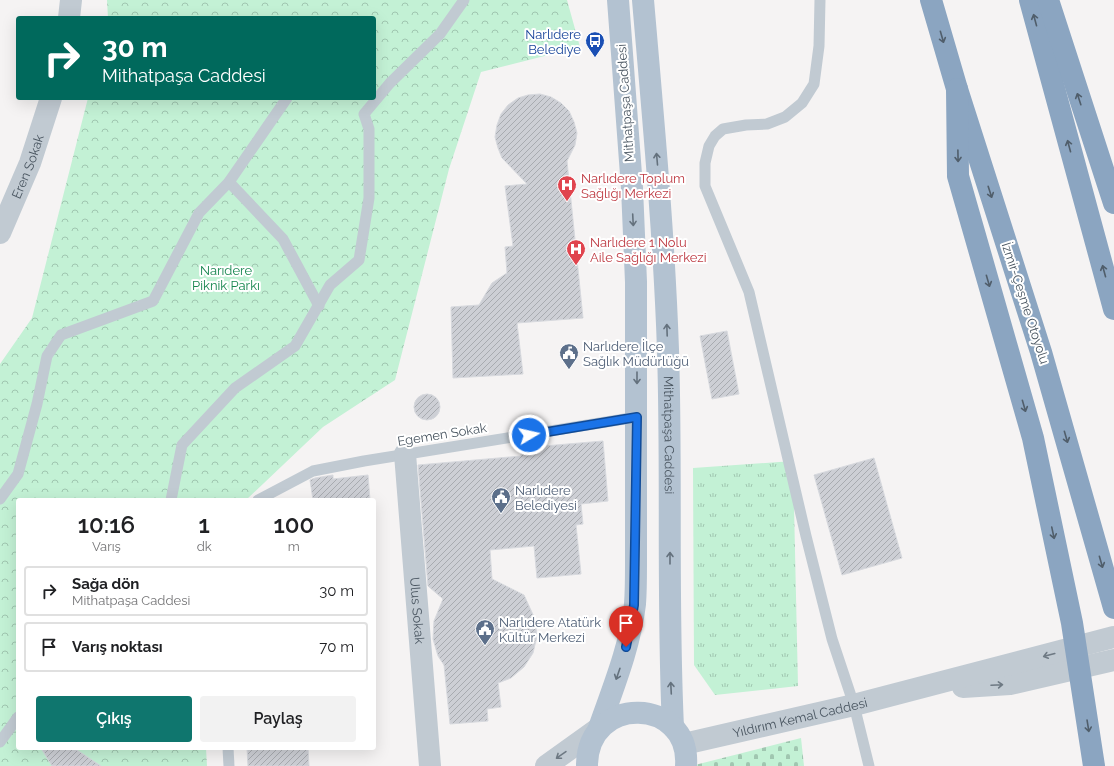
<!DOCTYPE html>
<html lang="tr">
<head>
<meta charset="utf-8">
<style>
	body { margin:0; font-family:Raleway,sans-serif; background:#f2f2f2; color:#202124; height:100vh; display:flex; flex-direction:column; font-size:15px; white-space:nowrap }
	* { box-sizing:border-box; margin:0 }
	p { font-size:13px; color:#757577 }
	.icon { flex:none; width:22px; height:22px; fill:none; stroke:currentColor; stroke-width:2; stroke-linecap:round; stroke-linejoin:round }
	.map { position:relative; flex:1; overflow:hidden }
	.drawer { position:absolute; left:16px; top:498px; width:360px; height:252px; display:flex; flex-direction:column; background:#fff; border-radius:4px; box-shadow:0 4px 16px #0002 }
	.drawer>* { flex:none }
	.banner { position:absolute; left:16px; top:16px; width:360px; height:84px; border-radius:4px; box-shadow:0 4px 16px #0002; background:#00695c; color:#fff; overflow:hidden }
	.pin { position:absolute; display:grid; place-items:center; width:34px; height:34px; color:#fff; margin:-41px -17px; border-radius:50% 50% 50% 0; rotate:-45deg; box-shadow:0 0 4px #0007 }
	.pin .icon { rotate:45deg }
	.me { position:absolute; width:44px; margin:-22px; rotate:81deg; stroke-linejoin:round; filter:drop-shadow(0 0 3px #0008) }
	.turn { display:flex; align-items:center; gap:14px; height:84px; padding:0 20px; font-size:18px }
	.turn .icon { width:52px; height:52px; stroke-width:2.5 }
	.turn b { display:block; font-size:28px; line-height:34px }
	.eta { display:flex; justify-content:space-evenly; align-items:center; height:68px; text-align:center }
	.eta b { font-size:24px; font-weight:600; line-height:28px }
	.action { display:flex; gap:8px; margin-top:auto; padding:8px 20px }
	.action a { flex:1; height:46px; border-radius:4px; background:#0f766e; color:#fff; font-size:16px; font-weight:600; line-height:46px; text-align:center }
	.action a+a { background:#f2f2f2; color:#202124 }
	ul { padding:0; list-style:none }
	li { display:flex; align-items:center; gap:12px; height:50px; margin:0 8px 6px; padding:0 12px; border:2px solid #e0e0e0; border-radius:4px }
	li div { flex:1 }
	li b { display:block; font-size:15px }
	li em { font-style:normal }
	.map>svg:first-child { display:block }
</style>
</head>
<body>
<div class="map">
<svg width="1114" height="766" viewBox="0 0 1114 766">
	<defs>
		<pattern id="grass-tufts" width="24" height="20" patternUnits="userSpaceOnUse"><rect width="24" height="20" fill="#c3f1d5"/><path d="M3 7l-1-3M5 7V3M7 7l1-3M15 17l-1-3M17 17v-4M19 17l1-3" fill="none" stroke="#a0c6b0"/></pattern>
		<pattern id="forest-crowns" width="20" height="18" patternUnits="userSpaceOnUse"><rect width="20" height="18" fill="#c3f1d5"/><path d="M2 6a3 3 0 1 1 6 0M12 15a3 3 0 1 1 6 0" fill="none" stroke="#a0c6b0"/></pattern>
		<pattern id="cemetery-stones" width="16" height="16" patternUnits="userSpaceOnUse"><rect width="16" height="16" fill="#c3f1d5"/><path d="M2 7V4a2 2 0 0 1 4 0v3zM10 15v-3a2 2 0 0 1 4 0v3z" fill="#a0c6b0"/></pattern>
		<pattern id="building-hatch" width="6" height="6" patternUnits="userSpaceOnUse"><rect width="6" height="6" fill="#cdcfd5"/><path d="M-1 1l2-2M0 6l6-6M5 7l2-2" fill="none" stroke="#a8abb0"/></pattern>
	</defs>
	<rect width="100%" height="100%" fill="#f5f3f3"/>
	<path fill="url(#grass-tufts)" d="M793 461 798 686 715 695 694 665 693 468Z"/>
	<path fill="url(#forest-crowns)" d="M107 0H567L580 47 481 72 449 169 395 380 323 427 246 500H18V748H206L207 766H0V364L32 318 88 98H374V18H108Z"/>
	<path fill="url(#cemetery-stones)" d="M801 738 804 766H691Z"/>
	<g fill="url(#building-hatch)" stroke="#d7d9de">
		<path d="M540 94 551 97 561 103 569 111 574 122 577 133 575 145 567 161 583 318 517 323 523 374 453 378 451 307 479 305 492 283 507 273 505 247 513 246 505 186 527 184 502 158 498 148 495 137 497 125 501 114 508 105 518 98 528 95Z"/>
		<path d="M727 331 739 394 712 399 700 336Z"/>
		<circle cx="427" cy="407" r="13"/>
		<path d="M603 441 608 501 581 504 583 524 576 525 581 574 537 578 534 546 490 550 492 579 524 595 535 619 537 636 533 653 524 667 511 678 498 683 501 707 487 709 488 721 450 724 444 665 438 656 433 639 434 621 443 599 428 586 418 465 521 456V448Z"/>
		<path d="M874 458 902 558 842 575 814 475Z"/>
		<path d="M333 475V479L368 475 370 500H313L310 480 315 478Z"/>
		<path d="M41 748H74L101 766H52Z"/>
		<path d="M247 748H308L309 766H248Z"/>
	</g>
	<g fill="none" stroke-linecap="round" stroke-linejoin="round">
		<g stroke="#c1cad2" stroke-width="11">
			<path d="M820 0 819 46 814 84 802 103 785 117 767 124 746 125 723 129 715 136 709 146 705 163V186L749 292 806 536 832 639 854 705 869 766"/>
			<path d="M229 182 283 239 319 306"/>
			<path d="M0 499 18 474 37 404 47 356 61 335 153 301 199 213 229 182 287 98"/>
			<path d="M171 500 182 445 235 388 295 346 330 285 359 260 369 198V129L364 114 390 83 440 34 464 0"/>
			<path d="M258 500 313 471 364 461 637 417"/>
			<path d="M0 742 18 717"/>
			<path d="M228 748 229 766"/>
		</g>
		<g stroke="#c1cad2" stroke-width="22">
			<path d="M69 18 71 0"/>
			<path id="s1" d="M0 233 30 163 51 98"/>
			<path id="s2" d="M405 454 430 766"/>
		</g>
		<g stroke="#c1cad2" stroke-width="22">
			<path d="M963 687 1010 684 1114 660"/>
			<path id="s3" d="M684 744 854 705 1114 637"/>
			<path d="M546 766 599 728"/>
		</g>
		<g stroke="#b3c2d1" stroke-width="22">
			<path id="s4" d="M643 0C653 117 664 233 668 350 672 476 667 602 673 727"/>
			<path d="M599 728C613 688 630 647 635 604 636 591 636 578 636 564V282L632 188 618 0"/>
			<path d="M587 766C587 693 691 697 686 766"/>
		</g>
		<g stroke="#8ba5c1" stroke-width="22">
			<path d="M931 0 957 89 1041 352 1114 608"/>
			<path d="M1030 0 1114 309"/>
			<path d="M1048 0 1114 203"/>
			<path d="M957 89 958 176 1033 438 1072 623 1094 766"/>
		</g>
	</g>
	<defs><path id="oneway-shaft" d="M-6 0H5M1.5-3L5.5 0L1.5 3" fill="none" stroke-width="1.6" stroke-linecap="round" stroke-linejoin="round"/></defs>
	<g stroke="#505e6b">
		<use href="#oneway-shaft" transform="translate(1035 20) rotate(-105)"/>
		<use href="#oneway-shaft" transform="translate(942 37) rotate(74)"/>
		<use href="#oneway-shaft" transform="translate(1079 99) rotate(-108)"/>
		<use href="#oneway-shaft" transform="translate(1069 146) rotate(-105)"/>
		<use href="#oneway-shaft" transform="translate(958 156) rotate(89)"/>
		<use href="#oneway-shaft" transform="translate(990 192) rotate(72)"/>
		<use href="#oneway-shaft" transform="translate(1104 271) rotate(-105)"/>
		<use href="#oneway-shaft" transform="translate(988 281) rotate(74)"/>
		<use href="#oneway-shaft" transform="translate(1024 406) rotate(74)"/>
		<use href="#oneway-shaft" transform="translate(1066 437) rotate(74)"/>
		<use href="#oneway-shaft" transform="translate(1053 533) rotate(78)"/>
		<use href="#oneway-shaft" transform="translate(1101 562) rotate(74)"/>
		<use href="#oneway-shaft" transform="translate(1088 726) rotate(81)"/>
	</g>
	<g stroke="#64717d">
		<use href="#oneway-shaft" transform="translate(657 159) rotate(-95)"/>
		<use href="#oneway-shaft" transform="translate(633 220) rotate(87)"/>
		<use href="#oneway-shaft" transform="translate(667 330) rotate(-92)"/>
		<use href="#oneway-shaft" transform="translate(637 378) rotate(90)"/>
		<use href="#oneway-shaft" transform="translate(670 558) rotate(-90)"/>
		<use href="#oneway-shaft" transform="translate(618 674) rotate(109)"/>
		<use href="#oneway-shaft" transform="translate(671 688) rotate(-93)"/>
	</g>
	<g stroke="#6e7983">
		<use href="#oneway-shaft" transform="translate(1049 655) rotate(165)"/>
		<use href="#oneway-shaft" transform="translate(997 685) rotate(-3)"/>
		<use href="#oneway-shaft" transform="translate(561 755) rotate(145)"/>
	</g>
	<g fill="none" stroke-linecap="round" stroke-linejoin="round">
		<g stroke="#114b97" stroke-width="10">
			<path id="route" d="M529 435 637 417 634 605 626 647"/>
		</g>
		<use href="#route" stroke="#1a73e8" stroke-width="7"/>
	</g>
	<defs>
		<g id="bus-pin" transform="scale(1)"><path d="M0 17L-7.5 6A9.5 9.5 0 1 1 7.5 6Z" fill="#1a4fb4" stroke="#fff"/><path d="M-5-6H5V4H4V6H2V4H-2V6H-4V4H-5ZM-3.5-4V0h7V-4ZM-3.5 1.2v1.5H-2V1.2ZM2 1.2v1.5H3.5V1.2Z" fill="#fff"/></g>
		<g id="hospital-pin" transform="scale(1)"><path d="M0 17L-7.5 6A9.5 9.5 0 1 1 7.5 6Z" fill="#e0444e" stroke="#fff"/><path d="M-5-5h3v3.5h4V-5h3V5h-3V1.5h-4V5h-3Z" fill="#fff"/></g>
		<g id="civic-pin" transform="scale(1)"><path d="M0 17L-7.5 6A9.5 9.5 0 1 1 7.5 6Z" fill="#5c6f8a" stroke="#fff"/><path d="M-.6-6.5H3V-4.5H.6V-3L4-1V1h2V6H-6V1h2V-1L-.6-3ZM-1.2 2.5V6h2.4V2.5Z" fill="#fff"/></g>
	</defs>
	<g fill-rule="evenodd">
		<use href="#bus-pin" x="595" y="41"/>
		<use href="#hospital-pin" x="567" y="185"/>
		<use href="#hospital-pin" x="576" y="249"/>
		<use href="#civic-pin" x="569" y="353"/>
		<use href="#civic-pin" x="501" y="497"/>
		<use href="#civic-pin" x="485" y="629"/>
	</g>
	<g text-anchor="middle" stroke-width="4" stroke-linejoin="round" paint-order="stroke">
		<g font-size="13" fill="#164399" stroke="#fff" text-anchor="end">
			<text x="581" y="39">Narlıdere<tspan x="581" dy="15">Belediye</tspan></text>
		</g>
		<g font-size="13" fill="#4a5661" stroke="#fff">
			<text transform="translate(625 103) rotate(-94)" y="5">Mithatpaşa Caddesi</text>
			<text dy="5" stroke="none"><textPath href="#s1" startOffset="72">Eren Sokak</textPath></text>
			<text transform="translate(1026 303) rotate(72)" y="5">İzmir-Çeşme Otoyolu</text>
			<text transform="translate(442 434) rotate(-9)" y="5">Egemen Sokak</text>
			<text dy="5" stroke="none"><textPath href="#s4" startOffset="436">Mithatpaşa Caddesi</textPath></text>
			<text dy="5" stroke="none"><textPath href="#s2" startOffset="157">Ulus Sokak</textPath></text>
			<text dy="5" stroke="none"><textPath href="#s3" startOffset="119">Yıldırım Kemal Caddesi</textPath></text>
		</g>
		<g font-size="13" fill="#be3a42" stroke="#fff" text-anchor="start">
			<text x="581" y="183">Narlıdere Toplum<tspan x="581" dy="15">Sağlığı Merkezi</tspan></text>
			<text x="590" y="247">Narlıdere 1 Nolu<tspan x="590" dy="15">Aile Sağlığı Merkezi</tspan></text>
		</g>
		<g font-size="13" fill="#17864f" stroke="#fff">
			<text x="226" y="275">Narıdere<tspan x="226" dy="15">Piknik Parkı</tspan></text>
		</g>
		<g font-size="13" fill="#4e5e75" stroke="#fff" text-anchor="start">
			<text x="583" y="351">Narlıdere İlçe<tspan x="583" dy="15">Sağlık Müdürlüğü</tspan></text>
			<text x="515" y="495">Narlıdere<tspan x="515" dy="15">Belediyesi</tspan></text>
			<text x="499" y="627">Narlıdere Atatürk<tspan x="499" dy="15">Kültür Merkezi</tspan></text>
		</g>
	</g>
</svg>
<div class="pin" style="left:626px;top:647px;background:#d93025"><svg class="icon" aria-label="arrive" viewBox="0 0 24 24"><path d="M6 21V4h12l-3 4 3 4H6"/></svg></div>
<svg class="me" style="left:529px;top:435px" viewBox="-20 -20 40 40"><circle r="17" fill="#1a73e8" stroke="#fff" stroke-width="3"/><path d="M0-11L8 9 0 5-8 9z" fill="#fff"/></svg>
<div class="banner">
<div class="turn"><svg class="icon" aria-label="right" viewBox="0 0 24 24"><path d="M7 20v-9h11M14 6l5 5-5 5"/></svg><div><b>30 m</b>Mithatpaşa Caddesi</div></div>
</div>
<section class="drawer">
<div class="eta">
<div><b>10:16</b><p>Varış</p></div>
<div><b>1</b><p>dk</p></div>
<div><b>100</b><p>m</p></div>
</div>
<ul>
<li><svg class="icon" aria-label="right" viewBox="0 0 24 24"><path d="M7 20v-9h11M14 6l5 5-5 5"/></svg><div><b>Sağa dön</b><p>Mithatpaşa Caddesi</p></div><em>30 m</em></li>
<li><svg class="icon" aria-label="arrive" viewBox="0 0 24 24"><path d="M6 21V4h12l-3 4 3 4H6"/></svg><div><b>Varış noktası</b></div><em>70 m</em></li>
</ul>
<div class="action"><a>Çıkış</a><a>Paylaş</a></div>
</section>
</div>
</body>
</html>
